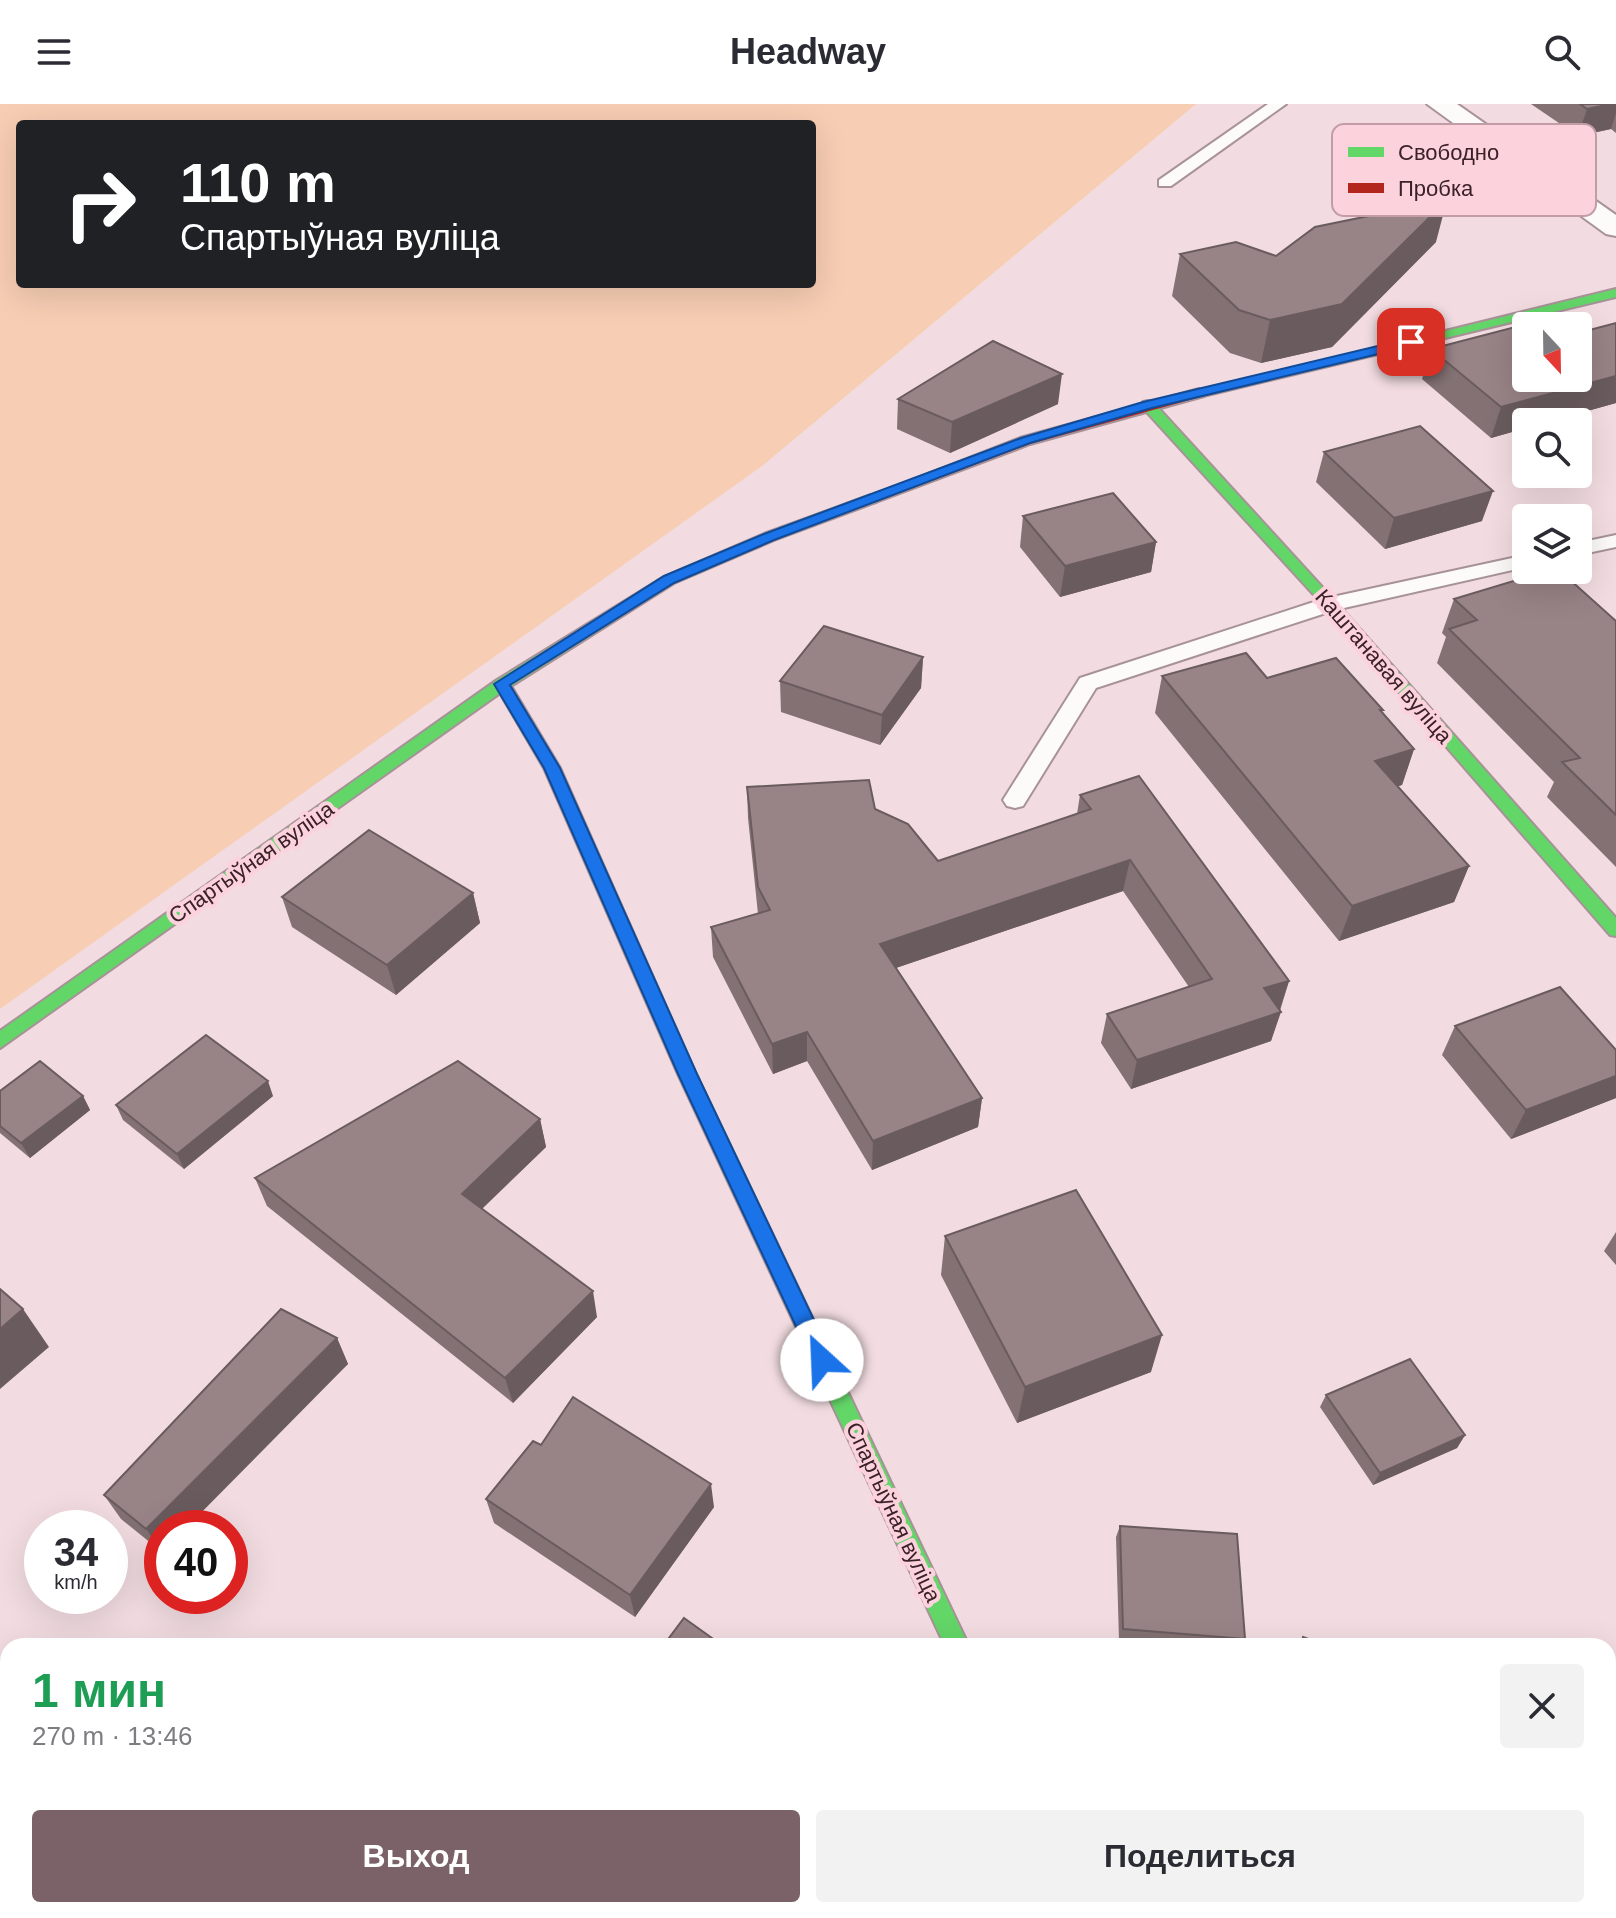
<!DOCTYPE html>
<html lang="ru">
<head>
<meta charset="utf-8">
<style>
	body { margin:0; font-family:Arial,sans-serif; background:#f2f2f3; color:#2b2b33; height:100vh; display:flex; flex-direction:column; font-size:30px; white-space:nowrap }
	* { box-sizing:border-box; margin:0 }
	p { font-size:26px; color:#7c7c81 }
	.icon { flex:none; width:44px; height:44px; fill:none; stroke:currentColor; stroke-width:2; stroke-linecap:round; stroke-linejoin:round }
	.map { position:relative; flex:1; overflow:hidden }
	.side { position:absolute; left:0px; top:1534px; width:1616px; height:280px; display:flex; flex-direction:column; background:#fff; border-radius:24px 24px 0 0; box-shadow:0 8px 32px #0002 }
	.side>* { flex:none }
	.top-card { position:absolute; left:16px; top:16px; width:800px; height:168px; border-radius:8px; box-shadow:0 8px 32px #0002; background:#202124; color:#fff; overflow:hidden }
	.needle { width:52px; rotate:158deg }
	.buttons { position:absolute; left:1512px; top:208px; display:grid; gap:16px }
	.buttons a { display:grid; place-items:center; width:80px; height:80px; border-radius:8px; background:#fff; box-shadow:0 8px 32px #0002; font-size:40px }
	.speed { position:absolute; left:24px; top:1406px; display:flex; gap:16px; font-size:40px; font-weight:700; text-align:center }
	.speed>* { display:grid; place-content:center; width:104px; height:104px; border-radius:50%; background:#fff; box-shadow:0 8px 32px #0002; line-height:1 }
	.speed small { font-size:20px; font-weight:400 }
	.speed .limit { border:12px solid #d22; background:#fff; color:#111 }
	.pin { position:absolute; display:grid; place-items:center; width:68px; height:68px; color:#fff; margin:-34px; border-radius:16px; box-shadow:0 4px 12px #0006 }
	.me { position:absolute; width:88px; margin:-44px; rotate:335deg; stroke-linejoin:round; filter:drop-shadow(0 0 6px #0008) }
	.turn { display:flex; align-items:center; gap:28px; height:168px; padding:0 32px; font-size:36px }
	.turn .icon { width:104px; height:104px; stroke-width:2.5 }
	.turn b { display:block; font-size:56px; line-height:68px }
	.round { display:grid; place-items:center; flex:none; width:84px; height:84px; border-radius:8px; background:#f2f2f3 }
	.headline { display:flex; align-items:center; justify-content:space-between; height:136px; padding:0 32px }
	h1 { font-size:48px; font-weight:600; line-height:60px; color:#1e9e55 }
	.action { display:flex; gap:16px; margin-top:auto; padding:16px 32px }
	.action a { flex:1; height:92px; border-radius:8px; background:#7b6269; color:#fff; font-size:32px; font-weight:600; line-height:92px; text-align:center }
	.action a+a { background:#f2f2f3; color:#2b2b33 }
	header { display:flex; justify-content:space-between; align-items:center; height:104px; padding:0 32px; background:#fff; font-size:36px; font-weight:600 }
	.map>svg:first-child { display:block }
</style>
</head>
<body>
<header><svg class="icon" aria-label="menu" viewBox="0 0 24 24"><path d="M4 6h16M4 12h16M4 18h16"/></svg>Headway<svg class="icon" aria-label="search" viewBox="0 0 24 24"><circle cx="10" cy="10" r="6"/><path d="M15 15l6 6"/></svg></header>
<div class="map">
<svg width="1616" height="1814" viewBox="0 0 1616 1814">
	<rect width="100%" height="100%" fill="#f2dce1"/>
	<path fill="#f7cdb3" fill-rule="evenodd" d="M0 0H1196L762 362 0 905ZM20 20H812V180H20Z"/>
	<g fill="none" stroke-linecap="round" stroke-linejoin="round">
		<g stroke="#a79298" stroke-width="4">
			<g id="lane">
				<path d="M1268 0H1286L1171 82H1159V76Z"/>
				<path d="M1616 431V443L1578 451V439Z"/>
				<path d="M1526 451V463L1335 506 1096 584 1023 702 1015 704 1007 702 1003 696 1080 574 1323 495Z"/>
			</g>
		</g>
		<g stroke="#a79298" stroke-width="4">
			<g id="street">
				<path d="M1427 0H1457L1616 111V132L1606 130Z"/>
				<path d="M842 1806H907L904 1814H839Z"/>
				<path d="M1201 1806H1271L1274 1814H1204Z"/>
			</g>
		</g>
		<g stroke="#a79298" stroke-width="4">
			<g id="fast">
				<path d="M1616 185V193L1199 293 1193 289Z"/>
				<path d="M1148 297 1153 298 1335 497 1616 814V832L1610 831 1325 503 1143 304V298Z"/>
				<path d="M871 391 876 392V398L774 436 674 479 511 582 560 664 696 970 969 1542H945L678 970 544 664 500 589 0 944V927L497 576 664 473 764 430Z"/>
			</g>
		</g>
		<g stroke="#a79298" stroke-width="4">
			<path id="jam" d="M1199 285 1205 289 1204 292 1030 340 876 398 871 399 864 395 1020 334Z"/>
		</g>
		<use href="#lane" fill="#fdfafa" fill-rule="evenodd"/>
		<use href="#street" fill="#fdfafa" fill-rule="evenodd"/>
		<use href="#fast" fill="#63d668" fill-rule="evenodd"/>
		<use href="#jam" fill="#b3261e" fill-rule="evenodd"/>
	</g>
	<g fill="#837173">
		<path d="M1531 0H1616V29L1611 25 1578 32Z"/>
		<path d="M1436 138 1332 243 1261 259 1230 249 1172 192 1180 150 1276 152Z"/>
		<path d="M1616 219V299L1548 318H1526V324L1491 334 1422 275 1431 245 1526 274Z"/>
		<path d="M898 295 1058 300 950 349 897 325Z"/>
		<path d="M1324 348 1482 417 1385 445 1316 378Z"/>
		<path d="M1023 412 1156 438 1151 468 1060 493 1020 443Z"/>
		<path d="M1454 495 1616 517V763L1547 693 1554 678 1437 559 1446 533 1442 529Z"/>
		<path d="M923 553 921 584 880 641 781 608 780 577Z"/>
		<path d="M1162 572 1267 574 1382 609 1414 645 1402 681 1398 682 1469 762 1454 798 1339 837 1155 609Z"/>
		<path d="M747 683 875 705 938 757 1077 710 1080 691 1289 877 1271 937 1131 985 1101 939 1107 910 1189 883 1123 787 896 864 982 994 978 1023 872 1066 807 957 773 970 713 853 711 823 758 810 748 714Z"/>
		<path d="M473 789 480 819 396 891 292 823 282 793Z"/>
		<path d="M1455 922 1616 946V994L1511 1035 1442 951Z"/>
		<path d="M0 987 83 992 90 1006 30 1054 0 1029Z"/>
		<path d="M273 992 184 1065 123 1016 116 1001Z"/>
		<path d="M540 1015 546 1043 482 1105 597 1213 513 1299 267 1102 255 1074Z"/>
		<path d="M1616 1128V1161L1604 1147Z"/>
		<path d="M945 1132 1151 1268 1017 1319 941 1171Z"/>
		<path d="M337 1234 348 1260 162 1424V1448L121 1415 104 1391Z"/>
		<path d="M1326 1291 1465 1331 1457 1344 1373 1381 1320 1303Z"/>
		<path d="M486 1395 714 1403 635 1513 494 1419Z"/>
		<path d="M1120 1422 1245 1535 1241 1542H1189L1119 1536 1116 1433Z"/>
		<path d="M657 1806H703L698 1814H667Z"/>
	</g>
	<g fill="#6a5c5e">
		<path d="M1611 0H1616V9L1611 25 1578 32 1587 5Z"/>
		<path d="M1447 96 1436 138 1332 243 1261 259 1270 216Z"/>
		<path d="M1062 270 1058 300 950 349 952 318Z"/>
		<path d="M1616 272V299L1548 318H1526V324L1491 334 1501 303Z"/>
		<path d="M1493 387 1482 417 1385 445 1394 414Z"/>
		<path d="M1156 438 1151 468 1060 493 1065 462Z"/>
		<path d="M923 553 921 584 880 641 882 611Z"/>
		<path d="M1414 645 1402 681 1363 693 1375 657Z"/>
		<path d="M1130 756 1123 787 878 870 880 840Z"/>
		<path d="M1469 762 1454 798 1339 837 1352 802Z"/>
		<path d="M473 789 480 819 396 891 387 861Z"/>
		<path d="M1289 877 1279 907 1264 884Z"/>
		<path d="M1281 908 1271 937 1131 985 1137 956Z"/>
		<path d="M807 928V957L773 970 772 940Z"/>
		<path d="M1616 972V994L1511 1035 1526 1006Z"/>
		<path d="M268 977 273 992 184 1065 177 1050Z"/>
		<path d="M83 992 90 1006 30 1054 21 1039Z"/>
		<path d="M982 994 978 1023 872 1066 873 1037Z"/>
		<path d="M540 1015 546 1043 469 1117 462 1090Z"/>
		<path d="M593 1187 597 1213 513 1299 505 1274Z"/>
		<path d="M23 1205 49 1243 0 1285V1225Z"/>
		<path d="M1162 1231 1151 1268 1017 1319 1025 1283Z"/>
		<path d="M337 1234 348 1260 186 1424H162V1447L146 1425Z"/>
		<path d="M1465 1331 1457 1344 1373 1381 1380 1369Z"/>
		<path d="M711 1380 714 1403 635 1513 630 1491Z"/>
		<path d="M686 1806H703L698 1814H683L682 1811Z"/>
	</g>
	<g fill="#988386" stroke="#6a5c5e" stroke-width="2">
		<path d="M1580 0H1611L1587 5Z"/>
		<path d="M1447 96 1342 200 1270 216 1239 206 1180 150 1236 138 1276 152 1315 123Z"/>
		<path d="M1616 219V272L1501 303 1431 245 1519 222 1526 228V274H1578V229Z"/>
		<path d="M993 237 1062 270 952 318 898 295Z"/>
		<path d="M1420 322 1493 387 1394 414 1324 348Z"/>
		<path d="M1113 389 1156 438 1065 462 1023 412Z"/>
		<path d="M1550 466H1559L1616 517V711L1562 658 1580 654 1449 525 1477 516 1454 495Z"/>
		<path d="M824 522 923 553 882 611 780 577Z"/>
		<path d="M1246 549 1267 574 1336 554 1383 606H1380L1414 645 1375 657 1469 762 1352 802 1162 572Z"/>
		<path d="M1139 672 1289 877 1264 884 1281 908 1137 956 1107 910 1212 875 1130 756 880 840 982 994 873 1037 807 928 772 940 711 823 770 806 758 783 747 683 869 676 875 705 908 720 938 757 1091 705 1080 691Z"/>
		<path d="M369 726 473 789 387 861 282 793Z"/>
		<path d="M1560 883 1616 946V972L1526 1006 1455 922Z"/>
		<path d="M206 931 268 977 177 1050 116 1001Z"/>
		<path d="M40 957 83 992 21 1039 0 1022V987Z"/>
		<path d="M458 957 540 1015 462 1090 593 1187 505 1274 255 1074Z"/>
		<path d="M1076 1086 1162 1231 1025 1283 945 1132Z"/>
		<path d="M0 1185 23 1205 0 1225Z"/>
		<path d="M281 1205 337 1234 146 1425 104 1391Z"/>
		<path d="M1410 1255 1465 1331 1380 1369 1326 1291Z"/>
		<path d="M573 1293 711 1380 630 1491 486 1395 533 1337 541 1341Z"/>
		<path d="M1120 1422 1237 1430 1245 1535 1123 1525Z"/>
		<path d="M684 1514 723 1542H663Z"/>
		<path d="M1303 1533 1327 1542H1301Z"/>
		<path d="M676 1806H686L682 1811Z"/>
		<path d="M959 1806H1096L1106 1814H954Z"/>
	</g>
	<path fill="#1a73e8" stroke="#114b97" stroke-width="2" d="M1411 234 1418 238 1416 241 1152 304 1030 339 774 436 674 479 510 581 560 664 697 970 833 1256 830 1263 822 1265 815 1263 678 970 544 664 494 580 664 472 764 430 1021 334 1143 298Z"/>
	<g text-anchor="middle" stroke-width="8" stroke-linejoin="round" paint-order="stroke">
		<g font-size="22" fill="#3b2128" stroke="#fcd2dc">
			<text transform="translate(1384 562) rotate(49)" y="8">Каштанавая вуліца</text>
			<text transform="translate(251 758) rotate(-35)" y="8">Спартыўная вуліца</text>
			<text transform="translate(894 1408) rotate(65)" y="8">Спартыўная вуліца</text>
		</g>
	</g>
	<rect x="1332" y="20" width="264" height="92" rx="12" fill="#fcd2dc" stroke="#c29da6" stroke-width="2"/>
	<rect x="1348" y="43" width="36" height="10" fill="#63d668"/>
	<rect x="1348" y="79" width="36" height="10" fill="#b3261e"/>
	<g font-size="22" fill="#3b2128">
		<text x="1398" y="56">Свободно</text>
		<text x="1398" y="92">Пробка</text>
	</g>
</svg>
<div class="buttons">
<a><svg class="needle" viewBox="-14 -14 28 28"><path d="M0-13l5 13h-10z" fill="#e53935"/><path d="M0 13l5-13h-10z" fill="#7c7c81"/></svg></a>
<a><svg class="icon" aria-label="search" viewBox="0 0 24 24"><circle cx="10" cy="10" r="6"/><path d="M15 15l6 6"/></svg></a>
<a><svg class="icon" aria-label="layers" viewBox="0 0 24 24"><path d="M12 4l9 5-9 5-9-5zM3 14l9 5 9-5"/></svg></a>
</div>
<div class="speed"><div>34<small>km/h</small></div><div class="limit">40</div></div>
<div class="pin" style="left:1411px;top:238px;background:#d93025"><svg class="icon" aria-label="arrive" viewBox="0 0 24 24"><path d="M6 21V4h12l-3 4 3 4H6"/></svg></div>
<svg class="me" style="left:822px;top:1256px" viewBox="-20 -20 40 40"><circle r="19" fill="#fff"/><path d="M0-13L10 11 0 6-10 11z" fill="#1a73e8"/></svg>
<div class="top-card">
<div class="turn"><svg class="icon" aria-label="right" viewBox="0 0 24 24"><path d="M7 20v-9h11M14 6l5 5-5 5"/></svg><div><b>110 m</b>Спартыўная вуліца</div></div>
</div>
<section class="side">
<div class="headline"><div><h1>1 мин</h1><p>270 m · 13:46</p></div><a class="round"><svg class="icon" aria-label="close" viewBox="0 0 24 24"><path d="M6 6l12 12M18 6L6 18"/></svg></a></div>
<div class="action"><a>Выход</a><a>Поделиться</a></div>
</section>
</div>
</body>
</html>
